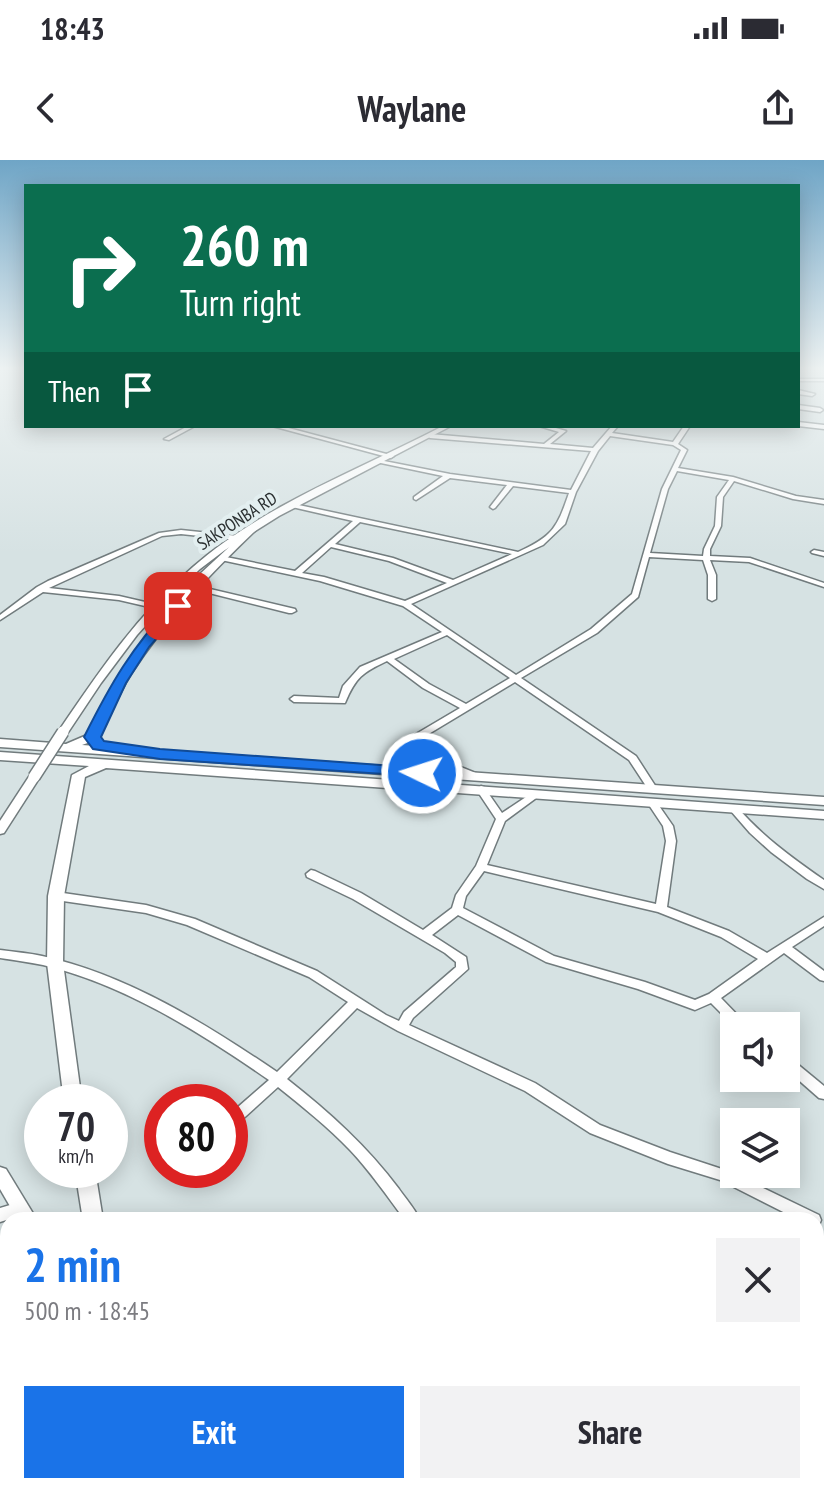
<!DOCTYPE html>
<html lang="en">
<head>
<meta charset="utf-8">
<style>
	body { margin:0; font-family:"PT Sans Narrow",sans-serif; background:#f2f2f3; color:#2b2b33; height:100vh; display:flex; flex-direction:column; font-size:30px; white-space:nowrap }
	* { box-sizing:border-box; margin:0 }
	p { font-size:26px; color:#7c7c81 }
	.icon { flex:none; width:44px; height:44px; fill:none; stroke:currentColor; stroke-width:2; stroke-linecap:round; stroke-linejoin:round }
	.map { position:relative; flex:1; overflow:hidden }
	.panel { position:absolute; left:0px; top:1052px; width:824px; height:282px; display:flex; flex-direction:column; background:#fff; border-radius:24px 24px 0 0; box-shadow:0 4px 20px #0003 }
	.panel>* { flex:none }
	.banner { position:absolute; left:24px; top:24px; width:776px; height:244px; border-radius:0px; box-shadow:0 4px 20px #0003; background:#0b6e4f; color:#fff; overflow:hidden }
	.controls { position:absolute; left:720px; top:852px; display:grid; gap:16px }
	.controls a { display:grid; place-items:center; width:80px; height:80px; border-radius:0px; background:#fff; box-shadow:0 4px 20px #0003; font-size:40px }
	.speed { position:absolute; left:24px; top:924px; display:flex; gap:16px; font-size:40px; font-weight:700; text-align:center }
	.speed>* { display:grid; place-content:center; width:104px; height:104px; border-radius:50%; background:#fff; box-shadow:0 4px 20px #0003; line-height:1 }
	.speed small { font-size:20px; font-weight:400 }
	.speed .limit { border:12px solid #d22; background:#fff; color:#111 }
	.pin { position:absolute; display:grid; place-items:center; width:68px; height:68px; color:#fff; margin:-34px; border-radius:16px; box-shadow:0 4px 12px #0006 }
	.me { position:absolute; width:88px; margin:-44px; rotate:274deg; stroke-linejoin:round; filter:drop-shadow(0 0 6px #0008) }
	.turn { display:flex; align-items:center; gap:28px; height:168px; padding:0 24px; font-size:36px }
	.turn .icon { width:104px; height:104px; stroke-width:2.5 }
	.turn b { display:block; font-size:56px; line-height:68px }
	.then { display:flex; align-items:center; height:76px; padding:0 24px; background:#0003; gap:16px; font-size:30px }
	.round { display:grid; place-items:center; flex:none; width:84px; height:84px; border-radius:0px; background:#f2f2f3 }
	.head { display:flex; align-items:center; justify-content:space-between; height:136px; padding:0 24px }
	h1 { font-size:48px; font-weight:800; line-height:60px; color:#1a73e8 }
	.button { display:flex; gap:16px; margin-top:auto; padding:16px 24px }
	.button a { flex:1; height:92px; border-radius:0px; background:#1a73e8; color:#fff; font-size:32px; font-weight:800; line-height:92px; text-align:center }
	.button a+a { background:#f2f2f3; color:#2b2b33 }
	.status { display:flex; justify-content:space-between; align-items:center; height:56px; padding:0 40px; background:#fff; direction:ltr }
	.status svg { height:22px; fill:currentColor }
	header { display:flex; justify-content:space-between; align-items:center; height:104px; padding:0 24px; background:#fff; font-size:36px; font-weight:800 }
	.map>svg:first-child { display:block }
</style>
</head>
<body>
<div class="status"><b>18:43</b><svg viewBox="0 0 49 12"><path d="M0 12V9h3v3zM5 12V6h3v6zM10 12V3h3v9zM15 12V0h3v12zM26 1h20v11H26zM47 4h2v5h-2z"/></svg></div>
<header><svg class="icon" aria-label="back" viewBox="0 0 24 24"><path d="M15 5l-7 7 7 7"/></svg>Waylane<svg class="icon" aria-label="share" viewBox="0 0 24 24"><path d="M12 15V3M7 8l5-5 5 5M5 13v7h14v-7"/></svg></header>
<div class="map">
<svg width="824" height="1333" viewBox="0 0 824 1333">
	<rect width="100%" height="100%" fill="#d6e2e3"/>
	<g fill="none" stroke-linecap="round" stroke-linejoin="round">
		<g stroke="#717b7d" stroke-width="3">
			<g id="minor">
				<rect x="798" y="219" width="26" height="2"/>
				<path d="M798 230 815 234 812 236 798 234Z"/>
				<path d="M798 245 820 248 823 250 820 252 798 249Z"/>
				<path d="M798 262 824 265V269L798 266Z"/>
				<path d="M188 266H195L169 280 164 279Z"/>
				<path d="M272 266H281L394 296 391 298Z"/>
				<path d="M539 266H549L566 271 550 284 593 288 612 266H618L612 273 673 282 684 266H690L678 284 687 290 678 308 733 317 796 336 824 340V344L793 339 734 321 723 337 721 366 710 389V396L750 398 824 423V427L749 402 710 400 716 415V439L712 441 708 439V415L703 400 649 397 638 437 597 473 521 518 636 596 656 627 654 629H648L629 600 515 522 422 578 401 594 407 598 451 603 483 616 485 618 483 620H477L449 609 401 603 390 594 392 592 416 574 460 548 423 528 387 501C362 513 356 517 345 543L294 542 290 539 294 536 339 538 343 526 360 507 442 472 403 446 320 421 221 400 218 398 221 396 295 411 353 361 292 347V345L294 344 518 392C553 376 557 368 569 333L513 326 495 348 493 349 490 347 507 325 450 318 416 340 414 339V337L443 316 376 302 379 300 450 314 571 330 591 291 430 278 427 276 430 274 544 284 559 272ZM610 276 673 285 681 290 662 329 632 434 591 469 516 515 411 444 543 385 565 364 576 332 598 291ZM677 311 729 320 717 337 715 366 704 389 703 396 650 393 668 329ZM360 362 512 394 453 420 393 398 335 384ZM331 387 389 401 447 423 405 441 324 417 302 413ZM447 475 510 518 466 544 429 524 394 499Z"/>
				<path d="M181 370 238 376 241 378 238 380 181 374 162 376 49 428 119 436 158 445V449L119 440 43 432 0 460V455L37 427 48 421 159 373Z"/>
				<path d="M814 390 824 392V396L812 393 811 392Z"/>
				<path d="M193 425 295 449 296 451 292 453H289L193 429Z"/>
				<path d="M481 626 484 627 502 653 535 631H541L543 633 505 661 487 705 656 744 666 681 663 666 647 642 649 640H655L673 666 676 681 667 747 729 771 767 793 824 757V766L792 787 824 811V821L820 820 784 793 721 838 748 866H734L711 843 695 850 638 829 546 802 458 755 432 775 466 797 468 809 413 858 409 865 535 923 600 965 670 992 728 1011 819 1055 821 1060 819 1065 816 1066V1060H799L720 1020 668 1004 590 973 525 931 398 871 357 848 287 919C329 952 367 986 399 1029 406 1039 415 1049 420 1060H405C387 1036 370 1011 350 990 328 967 303 947 278 927L235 966 230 968V954L269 920C201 873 124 824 43 805 29 802 14 800 0 798V790C14 792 29 793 42 796 128 815 206 864 277 912L348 842 309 817 187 765 146 753 56 740 52 739 51 736 52 733 56 732 146 745 195 759 317 811 386 855 399 861 404 852 456 807V802L445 793 353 739 307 717 306 714 311 710 315 711 361 733 423 770 452 748 456 735 476 706 496 659 476 629ZM484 711 658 752 721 777 758 799 709 834 695 840 645 822 554 796 463 748 466 736Z"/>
				<path d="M733 645 736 646C762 676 792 698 824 720V729L807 719 771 692 750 673 730 650 728 648 730 646Z"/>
				<path d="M786 897 790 898 824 926V939L819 938 786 909Z"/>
				<path d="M20 1042 25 1044 27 1049 25 1054 0 1062V1048Z"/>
				<path d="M8 1178V1194L0 1197V1181Z"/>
				<path d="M816 1249 824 1254V1276L816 1271Z"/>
				<path d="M118 1326H143L139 1333H114Z"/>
				<path d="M574 1326H593L596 1333H577Z"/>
				<path d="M666 1326H689L685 1333H662Z"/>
			</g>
		</g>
		<g stroke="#717b7d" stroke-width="3">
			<g id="major">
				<path d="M443 266H451L279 356 225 390 200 409 178 430 137 475 101 523 67 574H59L58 572C98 513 138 454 193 407 265 344 359 310 443 266Z"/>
				<path d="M34 614 40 617 4 673 0 674V661L30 615Z"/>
				<path d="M0 1007 6 1009 37 1060H18L0 1029Z"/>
				<path d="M133 1326H153L154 1333H134Z"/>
			</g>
		</g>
		<g stroke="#717b7d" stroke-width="3">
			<g id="highway">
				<path d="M253 365 258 368 256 370C210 414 166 460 131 514 118 535 109 558 96 580L82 585 824 637V645L0 587V579L66 584 87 575 118 517 157 462 201 413Z"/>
				<path d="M0 592 824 651V659L106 608 85 617 64 736 63 803 82 942H64L47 803 48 736 72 615 89 606 0 600Z"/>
				<path d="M75 1010H95L103 1060H83Z"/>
			</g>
		</g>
		<use href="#minor" fill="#fff" fill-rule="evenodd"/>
		<use href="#major" fill="#fff" fill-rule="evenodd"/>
		<use href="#highway" fill="#fff" fill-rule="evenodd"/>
		<g stroke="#717b7d" stroke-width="14" stroke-linecap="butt">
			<path id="major-bridge" d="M34 617 63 572"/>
		</g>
		<use href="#major-bridge" stroke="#fff" stroke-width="11"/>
	</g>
	<linearGradient id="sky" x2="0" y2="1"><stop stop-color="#6fa5c6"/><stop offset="0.53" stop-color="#edf2f2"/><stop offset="1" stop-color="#edf2f2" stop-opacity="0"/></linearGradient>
	<rect width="824" height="393" fill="url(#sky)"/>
	<path fill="#1a73e8" stroke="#114b97" stroke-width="2" d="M178 442 185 446 149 487 126 523 101 577 104 581 160 589 422 608 428 610 431 613 428 617 160 599 93 589 84 577C112 521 131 489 173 443Z"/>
	<g text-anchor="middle" stroke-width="8" stroke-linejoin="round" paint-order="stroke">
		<g font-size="18" fill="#2b3031" stroke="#e3eff0">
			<text transform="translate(237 361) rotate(-33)" y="6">SAKPONBA RD</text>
		</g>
	</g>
</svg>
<div class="controls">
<a><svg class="icon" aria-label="sound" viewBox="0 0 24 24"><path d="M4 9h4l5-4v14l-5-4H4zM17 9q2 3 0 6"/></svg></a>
<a><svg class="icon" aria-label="layers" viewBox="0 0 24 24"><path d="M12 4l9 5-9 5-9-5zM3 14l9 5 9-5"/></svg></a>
</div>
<div class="speed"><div>70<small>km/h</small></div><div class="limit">80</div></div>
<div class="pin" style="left:178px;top:446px;background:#d93025"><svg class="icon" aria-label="arrive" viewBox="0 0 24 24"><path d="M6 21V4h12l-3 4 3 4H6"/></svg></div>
<svg class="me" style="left:422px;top:613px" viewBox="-20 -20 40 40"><circle r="17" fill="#1a73e8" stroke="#fff" stroke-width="3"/><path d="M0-11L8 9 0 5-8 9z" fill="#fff"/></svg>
<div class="banner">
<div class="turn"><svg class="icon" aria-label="right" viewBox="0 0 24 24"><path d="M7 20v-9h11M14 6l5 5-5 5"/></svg><div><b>260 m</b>Turn right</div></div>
<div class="then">Then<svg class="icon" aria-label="arrive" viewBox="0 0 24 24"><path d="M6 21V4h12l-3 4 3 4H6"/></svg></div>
</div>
<section class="panel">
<div class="head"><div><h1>2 min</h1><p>500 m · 18:45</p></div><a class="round"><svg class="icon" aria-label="close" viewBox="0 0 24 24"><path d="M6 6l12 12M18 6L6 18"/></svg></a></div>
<div class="button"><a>Exit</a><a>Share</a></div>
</section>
</div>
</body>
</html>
